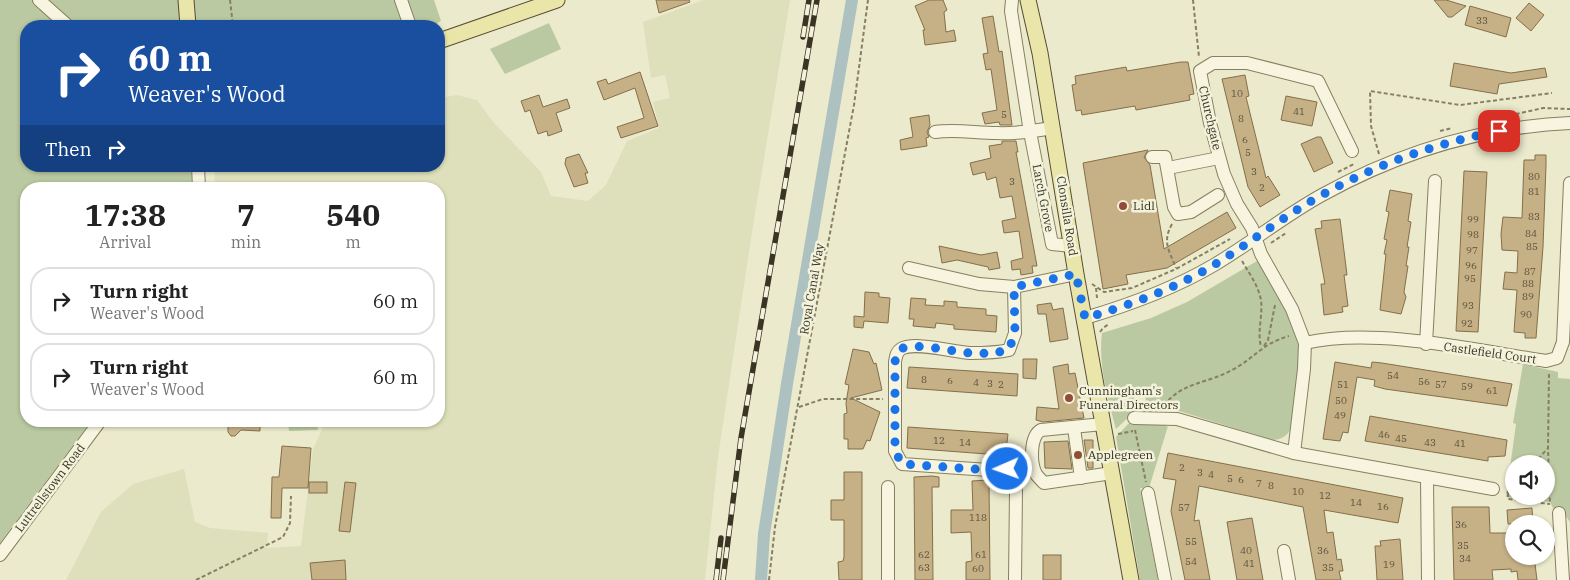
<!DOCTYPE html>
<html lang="en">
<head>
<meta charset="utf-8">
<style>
	body { margin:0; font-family:"IBM Plex Serif",serif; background:#f2f2f2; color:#222; height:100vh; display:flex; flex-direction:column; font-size:19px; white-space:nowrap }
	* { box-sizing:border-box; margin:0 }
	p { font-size:16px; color:#767676 }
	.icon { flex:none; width:28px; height:28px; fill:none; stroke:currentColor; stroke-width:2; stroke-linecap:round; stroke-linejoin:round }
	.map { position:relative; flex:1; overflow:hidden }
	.panel { position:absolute; left:20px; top:182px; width:425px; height:245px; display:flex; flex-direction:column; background:#fff; border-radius:20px; box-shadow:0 1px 4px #0004 }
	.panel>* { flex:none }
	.top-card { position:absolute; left:20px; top:20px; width:425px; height:152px; border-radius:20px; box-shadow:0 1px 4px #0004; background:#1a4fa0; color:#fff; overflow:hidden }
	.fabs { position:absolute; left:1505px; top:455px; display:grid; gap:10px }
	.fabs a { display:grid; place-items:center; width:50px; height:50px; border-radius:50%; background:#fff; box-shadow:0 1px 4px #0004; font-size:25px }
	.pin { position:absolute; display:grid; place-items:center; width:42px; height:42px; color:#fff; margin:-21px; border-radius:10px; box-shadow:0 2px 8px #0006 }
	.me { position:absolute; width:55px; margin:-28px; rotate:268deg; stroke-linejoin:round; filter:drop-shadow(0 0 4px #0008) }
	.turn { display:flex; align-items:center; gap:18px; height:105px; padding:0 25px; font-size:22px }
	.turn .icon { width:65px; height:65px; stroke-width:2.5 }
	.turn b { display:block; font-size:35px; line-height:42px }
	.then { display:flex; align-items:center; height:48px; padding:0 25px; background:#0003; gap:10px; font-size:19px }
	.eta { display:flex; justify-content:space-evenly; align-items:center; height:85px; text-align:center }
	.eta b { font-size:30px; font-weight:700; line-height:35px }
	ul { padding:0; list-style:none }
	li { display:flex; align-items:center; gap:15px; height:68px; margin:0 10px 8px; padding:0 15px; border:2px solid #e0e0e0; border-radius:20px }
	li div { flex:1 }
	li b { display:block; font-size:19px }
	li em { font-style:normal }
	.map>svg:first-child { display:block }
</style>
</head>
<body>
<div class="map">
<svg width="1570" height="580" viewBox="0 0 1570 580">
	<rect width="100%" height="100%" fill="#ebeacc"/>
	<path fill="#dde0ba" d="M704 0H790L752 232 718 457 705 580H66L101 512 133 484 184 469 195 522 210 528 268 533 267 548 301 546 313 449 326 421H439V189H215L214 166H439V98L457 95 477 100 494 123 541 172 551 196 588 201 606 185 627 141 659 128 653 102 670 98 665 75 651 78 643 22Z"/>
	<g fill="#bac9a1" fill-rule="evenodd">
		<path d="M0 0H181L182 26H26V166H191L192 189H26V421H91L0 543Z"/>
		<path d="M190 0H434L441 21 431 26H192Z"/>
		<path d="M549 23 561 49 505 74 490 49Z"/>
		<path d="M1257 261C1269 272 1291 312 1295 328 1302 353 1299 404 1291 428 1288 436 1280 440 1273 440L1179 411 1162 410 1147 405 1144 392 1134 391V412L1116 429C1108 399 1098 365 1102 333L1151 318 1187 302Z"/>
		<path d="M1523 364 1558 372V378L1570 379V522L1565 515 1564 509 1553 508 1550 502 1506 497 1516 424 1513 423ZM1514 464H1546V496H1514Z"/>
		<path d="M288 421H317L318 430 289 431Z"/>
		<path d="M1166 421V427L1168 426 1149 488H1140L1158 580H1140L1116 437 1130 422Z"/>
	</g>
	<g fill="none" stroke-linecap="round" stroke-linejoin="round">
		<path stroke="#acc1c0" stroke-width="12" d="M761 580 764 534 787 384 852 0"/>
	</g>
	<g fill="#c6b086" stroke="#846f49">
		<path d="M656 0H689L690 2 659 13Z"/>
		<path d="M929 0H943L947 10 944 12 946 32 954 30 956 41 925 45 923 30H925L915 6Z"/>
		<path d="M1434 0H1446L1466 6 1452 17H1448Z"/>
		<path d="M1529 3 1544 15 1531 31 1516 18Z"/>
		<path d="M1470 6 1511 18 1506 37 1465 25Z"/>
		<path d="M993 16 999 52 1002 51 1012 125H1000L999 122 985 124 982 113 997 110 991 69 986 70 983 54 988 53 982 18Z"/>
		<path d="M1181 62H1188L1194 94 1189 95 1190 100 1136 110 1135 106 1082 115 1081 110 1076 111 1072 85 1076 84 1075 76 1126 67 1127 71Z"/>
		<path d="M1454 63 1511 73 1545 68 1547 77 1499 84 1497 94 1450 86Z"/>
		<path d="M640 72 658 126 621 138 617 127 644 118 635 88 604 100 597 82 606 79 608 84Z"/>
		<path d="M1245 75 1249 96 1246 97 1266 178 1268 176 1280 195 1260 207 1248 187 1222 79Z"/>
		<path d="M539 95 543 107 567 99 570 108 556 113 562 131 548 136 547 131 538 134 530 110 525 112 521 101Z"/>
		<path d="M1286 96 1317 102 1312 126 1281 120Z"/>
		<path d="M929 115 930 125 927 132 929 137 926 138 927 146 901 150 900 140 913 137 910 118Z"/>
		<path d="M1317 137H1321L1333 163 1314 172 1301 144Z"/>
		<path d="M1002 141H1016L1018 152H1016L1037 266H1032L1033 273 1021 275 1020 269 1012 270 1011 261 1023 258 1019 231 1004 233 1002 221 1016 218 1012 196 1000 198 996 177 987 180 985 172 973 175 970 163 991 158 989 146 1002 144Z"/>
		<path d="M1148 150 1144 157 1150 165 1164 249 1227 212 1236 228 1167 268 1126 275 1128 284 1103 289 1083 163Z"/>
		<path d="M579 154 588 173H585L588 183 574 187 565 164 566 158Z"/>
		<path d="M1535 155H1546V165L1543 247 1536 338H1525V333L1514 332 1517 290 1503 289 1505 272 1517 273 1518 251 1502 250 1501 234 1503 217 1522 218 1524 160H1535Z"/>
		<path d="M1464 171 1487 172 1478 332 1456 331Z"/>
		<path d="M1390 190 1412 194 1408 221 1411 222 1407 247H1409L1406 266H1408L1404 292 1406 297 1401 314 1380 310 1386 254H1384L1387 240 1384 239 1389 212 1386 211Z"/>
		<path d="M1340 219 1347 275H1344L1348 306 1342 307 1343 312 1324 315 1321 284H1325L1315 229 1322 228 1321 221Z"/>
		<path d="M939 246 981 255 997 252 1000 268 989 270 988 267 957 260 942 263Z"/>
		<path d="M865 292 879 293V297L890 298 888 323 864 321 863 328 854 327V316L864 317Z"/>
		<path d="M911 298 926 299 925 305 944 306V301L957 302V307L986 309V315L997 316 996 332 954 329V325L936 323 935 328 913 326 914 319H909Z"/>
		<path d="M1051 303 1053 310 1063 308 1068 339 1050 342 1046 314H1038L1037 305Z"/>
		<path d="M853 349 869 352 874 364 876 363 882 390 851 398 880 412 870 441 867 440 863 449H848V439H844V414L847 413 846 403 849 385 845 384Z"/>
		<path d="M1023 359H1037L1036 379 1023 378Z"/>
		<path d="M1335 362 1371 368 1372 362 1382 363 1512 384 1507 406 1385 389 1374 386 1375 380 1357 377 1348 433 1343 432 1340 441 1323 439Z"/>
		<path d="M1068 364 1069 374 1075 373 1084 418 1043 422 1036 420 1037 407 1059 409 1053 367Z"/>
		<path d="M909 367 1018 374 1017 396 907 388Z"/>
		<path d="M1370 416 1507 440 1505 456 1488 457V461L1365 441Z"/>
		<path d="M228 421H260V431L241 430 235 436H231L228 432Z"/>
		<path d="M908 427 1008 434 1006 450 1000 455 907 448Z"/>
		<path d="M1084 440H1093V468H1088Z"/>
		<path d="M1068 441 1072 469 1045 468 1044 442Z"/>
		<path d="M282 446 311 448 308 488H282L281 518H271L272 477H279Z"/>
		<path d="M1168 453 1403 498 1398 523 1324 510 1327 533 1333 532 1337 560 1341 559 1343 571H1339L1341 580H1316L1303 507 1199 486 1194 521 1199 520 1210 580H1185L1171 511 1176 480 1163 478Z"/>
		<path d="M844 472H862V580H839L838 562 843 561 844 557V520H831V500H844Z"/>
		<path d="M932 476 939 477V487H932L933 580H915L914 477Z"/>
		<path d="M989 480 990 580H966V562L972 561 971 532 951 533V510H973L972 481Z"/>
		<rect x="309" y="482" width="18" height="11"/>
		<path d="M345 482 356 483 350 532 339 531Z"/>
		<path d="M1452 507H1489L1490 533H1514V556H1534L1537 580H1518L1517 571 1511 572V569L1492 570 1493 580H1454Z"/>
		<path d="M1532 508 1533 524H1508L1507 510Z"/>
		<path d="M1252 518 1263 580H1237L1227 522Z"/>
		<path d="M1400 539 1403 580H1377L1375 546H1381L1380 541Z"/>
		<rect x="1043" y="555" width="18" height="25"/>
		<path d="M345 560 346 580H312L310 563Z"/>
	</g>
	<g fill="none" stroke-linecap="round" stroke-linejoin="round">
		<g stroke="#877f61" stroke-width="14">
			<g id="minor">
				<path d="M39 0 68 26"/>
				<path d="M401 0 410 26"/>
				<path d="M1012 0 1011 11 1030 132 1052 244 1072 246"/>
				<path d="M935 132C956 129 976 133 997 133 1016 134 1034 131 1052 128"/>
				<path d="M1152 157H1165L1174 207 1178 214 1191 212 1218 195"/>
				<path d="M198 166 199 189"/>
				<path d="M1168 168 1219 158"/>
				<path d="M909 268 979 284 1014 287 1076 274"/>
				<path d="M1085 318C1129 305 1175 288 1214 265 1251 243 1284 216 1322 195 1398 153 1483 127 1570 123"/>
				<path d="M1305 343C1374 327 1474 350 1546 361L1557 358 1563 342 1570 183"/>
				<path d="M1426 344 1435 181"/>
				<path d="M1134 418 1177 419 1294 453 1493 489"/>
				<path d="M1103 424 1041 430C1030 436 1030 463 1036 474 1038 477 1042 481 1044 483L1112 473"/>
				<path d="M1074 428 1081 478"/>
				<path d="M1294 453 1304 369 1305 343 1292 309 1261 254 1252 228 1237 204 1224 174 1210 123 1200 71 1213 63H1247L1318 81 1352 151"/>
				<path d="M1007 458V469L1003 471 902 464 895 451V362C896 357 896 352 901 349 914 341 954 352 970 353 984 353 996 353 1009 350L1015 333 1014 287"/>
				<path d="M1427 478 1428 580"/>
				<path d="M888 487V580"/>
				<path d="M1148 493 1165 580"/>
				<path d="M1559 513 1563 580"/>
				<path d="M1284 551 1289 580"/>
				<path d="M0 555 100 421"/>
				<path d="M1015 580 1016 490"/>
			</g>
		</g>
		<g stroke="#564c35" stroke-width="17">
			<g id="major">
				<path d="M186 0 188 26"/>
				<path d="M1028 0 1040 53 1076 274 1131 580"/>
				<path d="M439 41 557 0"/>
			</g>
		</g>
		<g stroke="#877f61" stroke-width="2" stroke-dasharray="4 2.5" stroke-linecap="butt">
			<path d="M230 0 233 26"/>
			<path d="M1193 0 1199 57"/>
			<path d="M392 26 395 22"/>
			<path d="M1503 117 1543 108 1570 109"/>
			<path d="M1440 131 1452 128"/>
			<path d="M1379 154 1371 126 1370 91 1460 105 1552 93"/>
			<path d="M1338 172 1354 164"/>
			<path d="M1172 224C1162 242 1169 250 1176 268"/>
			<path d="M1271 243 1286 233"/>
			<path d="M1242 261C1249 273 1258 285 1261 300 1263 315 1257 331 1261 347"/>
			<path d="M1092 284 1104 292 1132 288 1176 269 1230 239"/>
			<path d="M1096 288 1097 298"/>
			<path d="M1100 332 1103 328 1109 324"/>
			<path d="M1264 346 1268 340 1275 305"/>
			<path d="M1549 374 1548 448 1550 504"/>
			<path d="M1164 405C1184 381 1207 384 1232 370 1255 358 1261 344 1289 336"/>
			<path d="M799 407 823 399H883"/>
			<path d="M1135 430 1146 482"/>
			<path d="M1118 434 1133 431"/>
			<path d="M1534 464 1547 449"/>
			<path d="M1507 493 1514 486"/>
			<path d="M1508 493V499L1550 504"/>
			<path d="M196 580 283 537 290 523 291 496"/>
			<path d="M769 580 775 527 854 105 868 0"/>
		</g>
		<use href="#minor" stroke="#f7f5df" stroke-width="12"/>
		<use href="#major" stroke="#eae6a9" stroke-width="15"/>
		<g stroke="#393423" stroke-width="5.5">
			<g id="rail">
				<path d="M803 37 809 0"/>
				<path d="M716 580 721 538"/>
				<path d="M723 580 741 438 817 0"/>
			</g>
		</g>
		<use href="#rail" stroke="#f3f2db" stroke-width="4" stroke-dasharray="11" stroke-linecap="butt"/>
	</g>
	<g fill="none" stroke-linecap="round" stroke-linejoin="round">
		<path stroke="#1a73e8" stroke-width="9" stroke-dasharray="0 16.2" d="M1007 469 1003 471 902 464 895 451V362C896 357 896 352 901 349 914 342 955 352 970 353 984 354 996 353 1009 350L1015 332 1014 287 1076 274 1085 318 1099 314C1138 302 1179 286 1214 265 1250 243 1284 216 1322 195 1377 164 1437 143 1499 131"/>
	</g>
	<g fill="#914d37" stroke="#f3f2db" stroke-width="2">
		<circle cx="1123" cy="206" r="5"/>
		<circle cx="1069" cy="398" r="5"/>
		<circle cx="1078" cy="455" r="5"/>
	</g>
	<g text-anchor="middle" stroke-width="5" stroke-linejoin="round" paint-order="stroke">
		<g font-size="10" fill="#5c533c">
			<text x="1482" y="24">33</text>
			<text x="1237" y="97">10</text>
			<text x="1299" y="115">41</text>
			<text x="1004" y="118">5</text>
			<text x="1241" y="122">8</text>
			<text x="1245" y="143">6</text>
			<text x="1248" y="156">5</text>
			<text x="1254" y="175">3</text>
			<text x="1534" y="180">80</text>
			<text x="1012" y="185">3</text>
			<text x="1262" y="191">2</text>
			<text x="1534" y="195">81</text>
			<text x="1534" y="220">83</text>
			<text x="1473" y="223">99</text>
			<text x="1531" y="237">84</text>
			<text x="1473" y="238">98</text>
			<text x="1532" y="250">85</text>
			<text x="1472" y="254">97</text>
			<text x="1471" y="269">96</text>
			<text x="1530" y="275">87</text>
			<text x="1470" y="282">95</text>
			<text x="1528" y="287">88</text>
			<text x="1528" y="300">89</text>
			<text x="1468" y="309">93</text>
			<text x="1526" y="318">90</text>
			<text x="1467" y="327">92</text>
			<text x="1393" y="379">54</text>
			<text x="924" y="383">8</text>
			<text x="950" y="384">6</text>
			<text x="1424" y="385">56</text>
			<text x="976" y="386">4</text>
			<text x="990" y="387">3</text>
			<text x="1001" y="388">2</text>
			<text x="1343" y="388">51</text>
			<text x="1441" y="388">57</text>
			<text x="1467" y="390">59</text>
			<text x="1492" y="394">61</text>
			<text x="1341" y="404">50</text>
			<text x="1340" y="419">49</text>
			<text x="1384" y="438">46</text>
			<text x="1401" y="442">45</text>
			<text x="939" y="444">12</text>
			<text x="965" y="446">14</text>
			<text x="1430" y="446">43</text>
			<text x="1460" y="447">41</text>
			<text x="1182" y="471">2</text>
			<text x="1200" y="476">3</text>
			<text x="1211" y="478">4</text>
			<text x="1230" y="482">5</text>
			<text x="1241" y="483">6</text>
			<text x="1259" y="487">7</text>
			<text x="1271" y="489">8</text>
			<text x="1298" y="495">10</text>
			<text x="1325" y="499">12</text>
			<text x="1356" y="506">14</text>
			<text x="1383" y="510">16</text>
			<text x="1184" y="511">57</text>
			<text x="978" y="521">118</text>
			<text x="1461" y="528">36</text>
			<text x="1191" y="545">55</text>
			<text x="1463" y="549">35</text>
			<text x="1246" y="554">40</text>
			<text x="1323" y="554">36</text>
			<text x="924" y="558">62</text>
			<text x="981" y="558">61</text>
			<text x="1465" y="562">34</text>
			<text x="1191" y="565">54</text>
			<text x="1249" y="567">41</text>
			<text x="1389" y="568">19</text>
			<text x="924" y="571">63</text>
			<text x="1328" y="571">35</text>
			<text x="978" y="572">60</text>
		</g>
		<g font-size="12" fill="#393423" stroke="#f3f2db">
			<text transform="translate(1210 118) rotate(77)" y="4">Churchgate</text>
			<text transform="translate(1043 198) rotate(79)" y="4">Larch Grove</text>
			<text transform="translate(1067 216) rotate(81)" y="4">Clonsilla Road</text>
			<text transform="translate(812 289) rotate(-80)" y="4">Royal Canal Way</text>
			<text transform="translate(1490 353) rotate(8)" y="4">Castlefield Court</text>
			<text transform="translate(50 488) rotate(-53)" y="4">Luttrellstown Road</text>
		</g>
		<g font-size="12" fill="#393423" stroke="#f3f2db" text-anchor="start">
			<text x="1133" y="210">Lidl</text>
			<text x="1079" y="395">Cunningham's<tspan x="1079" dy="14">Funeral Directors</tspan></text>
			<text x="1088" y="459">Applegreen</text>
		</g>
	</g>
</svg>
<div class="fabs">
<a><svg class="icon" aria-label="sound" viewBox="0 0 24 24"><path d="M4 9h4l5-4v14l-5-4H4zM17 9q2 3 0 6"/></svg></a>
<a><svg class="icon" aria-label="search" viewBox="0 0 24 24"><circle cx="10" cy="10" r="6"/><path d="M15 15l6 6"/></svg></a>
</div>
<div class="pin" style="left:1499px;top:131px;background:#d93025"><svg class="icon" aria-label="arrive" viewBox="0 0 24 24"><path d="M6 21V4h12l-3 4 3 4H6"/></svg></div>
<svg class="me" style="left:1007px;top:469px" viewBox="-20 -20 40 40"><circle r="17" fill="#1a73e8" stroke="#fff" stroke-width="3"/><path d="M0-11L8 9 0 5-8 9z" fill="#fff"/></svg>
<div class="top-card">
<div class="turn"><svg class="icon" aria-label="right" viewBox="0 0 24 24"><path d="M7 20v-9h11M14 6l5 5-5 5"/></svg><div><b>60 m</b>Weaver's Wood</div></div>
<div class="then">Then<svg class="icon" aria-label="right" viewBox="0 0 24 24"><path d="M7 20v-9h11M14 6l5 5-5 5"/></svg></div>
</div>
<section class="panel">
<div class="eta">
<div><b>17:38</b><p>Arrival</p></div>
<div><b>7</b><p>min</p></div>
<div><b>540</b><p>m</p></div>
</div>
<ul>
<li><svg class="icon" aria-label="right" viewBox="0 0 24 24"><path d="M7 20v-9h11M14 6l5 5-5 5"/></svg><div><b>Turn right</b><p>Weaver's Wood</p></div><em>60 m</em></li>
<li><svg class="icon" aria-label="right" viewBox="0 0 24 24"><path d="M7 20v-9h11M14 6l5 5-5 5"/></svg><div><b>Turn right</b><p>Weaver's Wood</p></div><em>60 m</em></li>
</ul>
</section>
</div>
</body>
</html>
